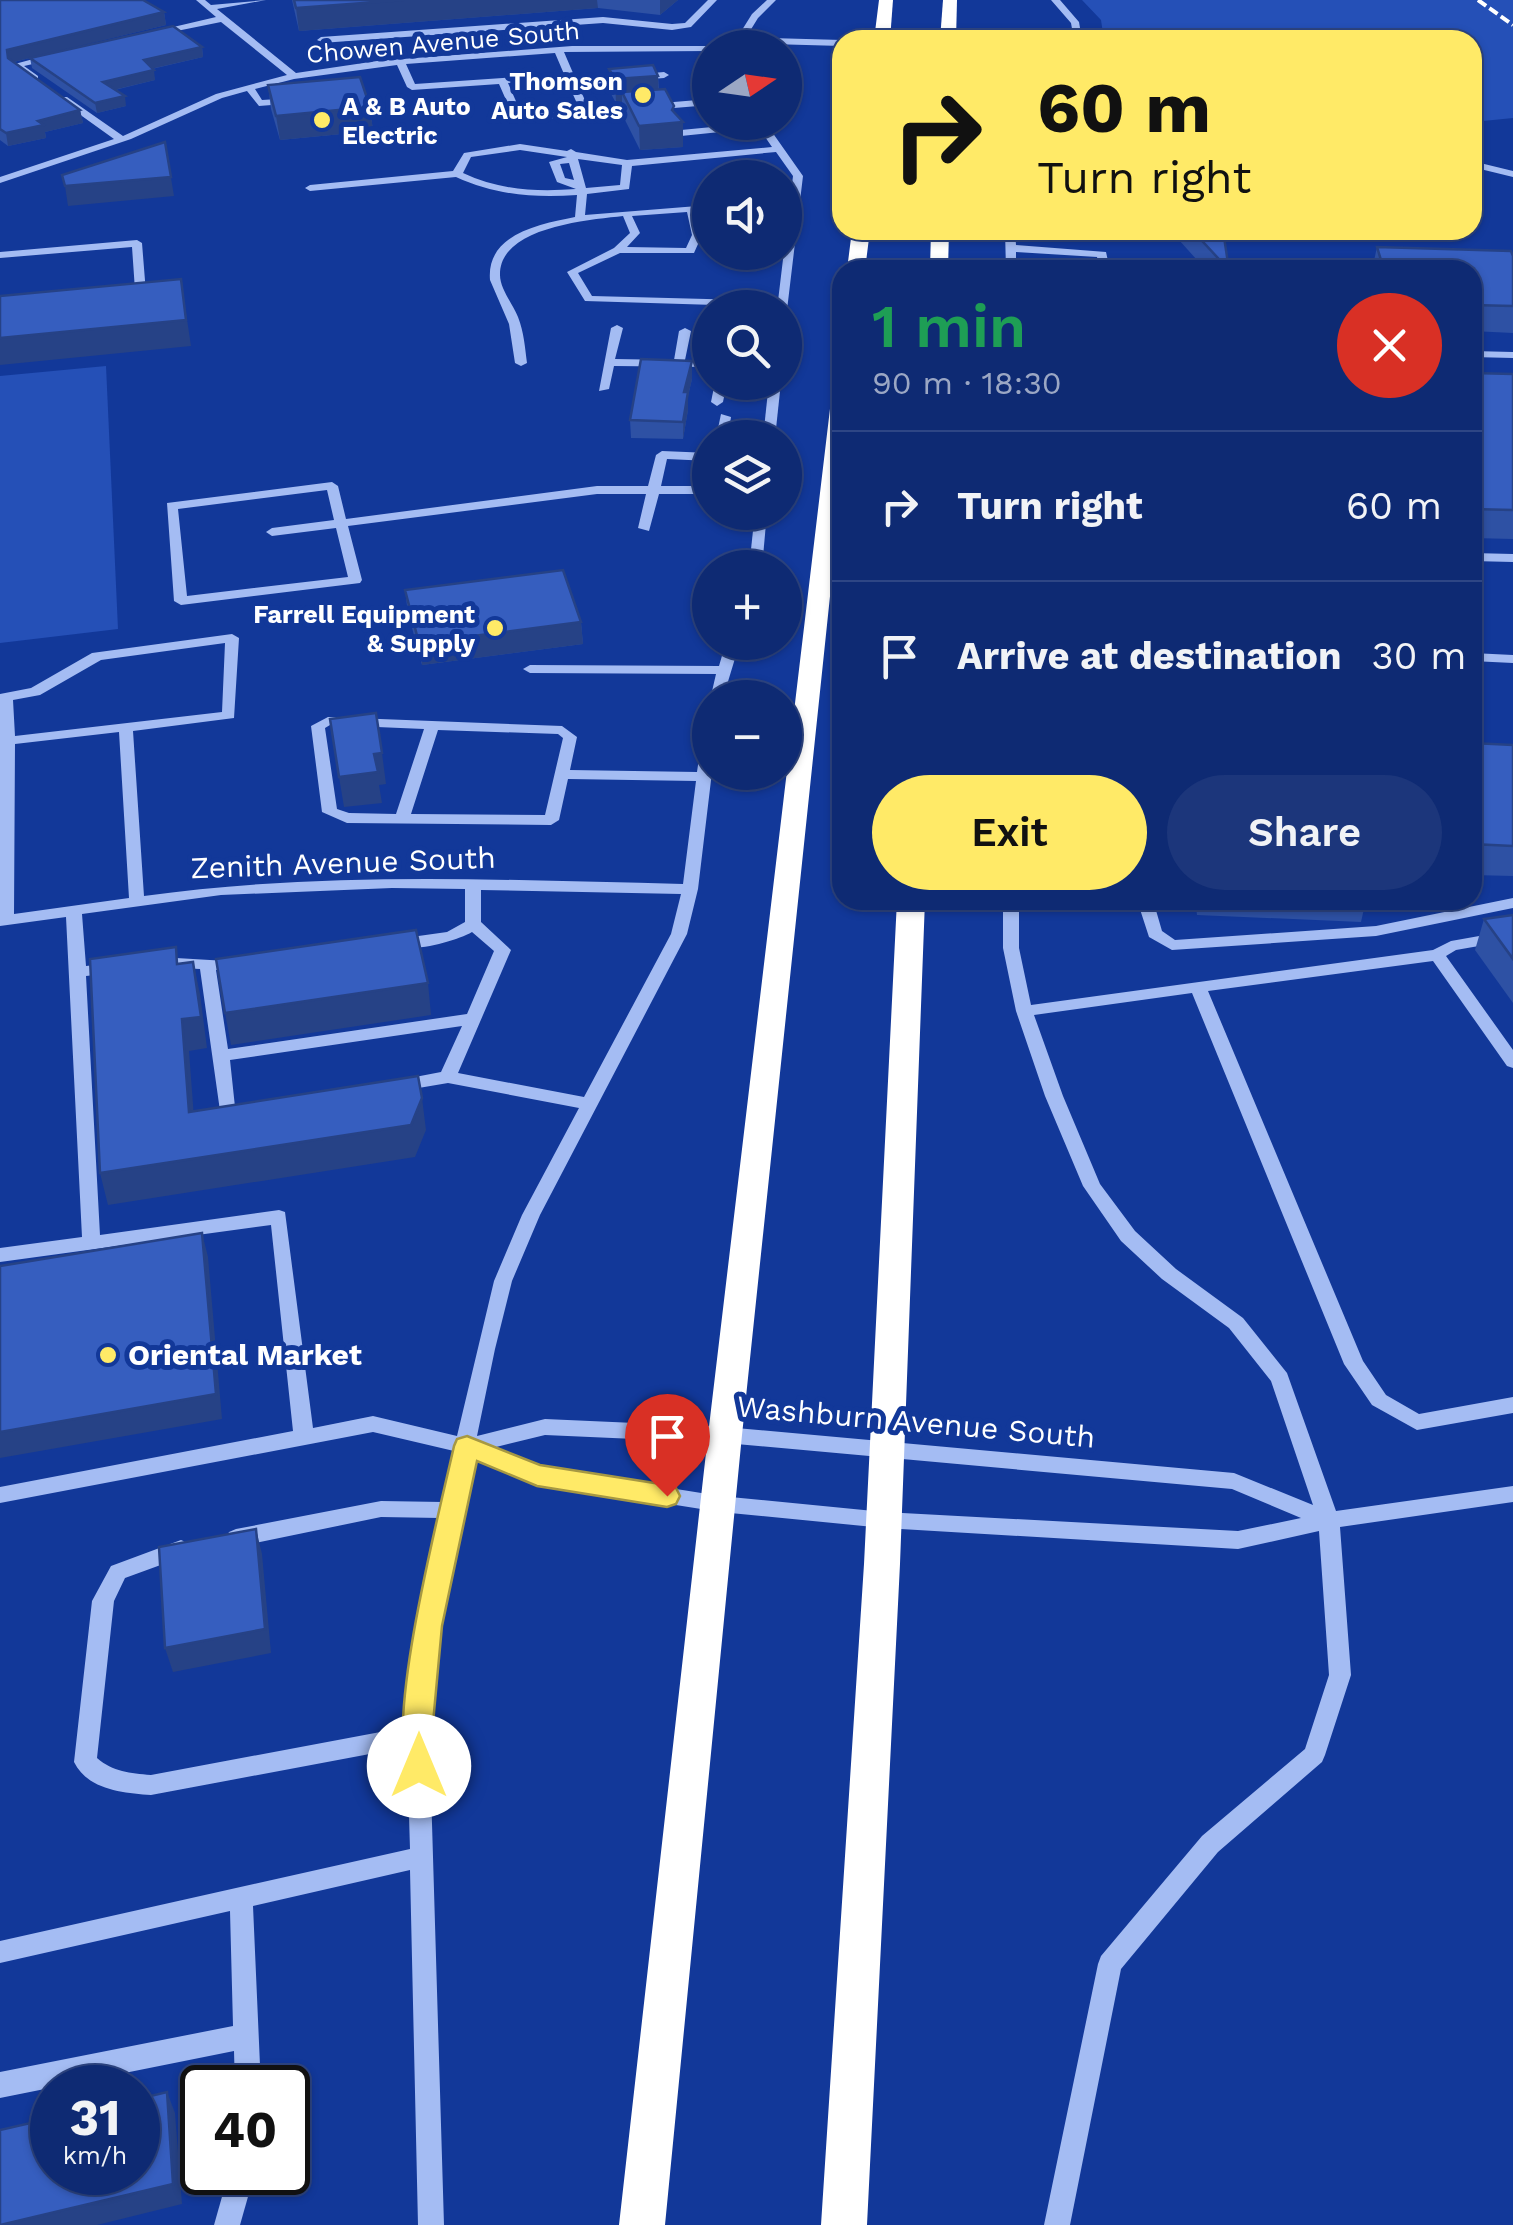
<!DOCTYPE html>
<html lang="en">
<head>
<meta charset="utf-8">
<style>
	body { margin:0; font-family:"Work Sans",sans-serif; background:#1c367b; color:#f1f3f6; height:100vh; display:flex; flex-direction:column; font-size:38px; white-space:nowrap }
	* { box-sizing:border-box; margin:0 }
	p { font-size:32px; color:#9ba7c4 }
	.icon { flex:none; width:55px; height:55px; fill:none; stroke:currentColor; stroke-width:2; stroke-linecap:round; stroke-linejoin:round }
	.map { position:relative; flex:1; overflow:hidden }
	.sheet { position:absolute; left:832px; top:260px; width:650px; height:650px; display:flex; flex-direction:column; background:#0e2a73; border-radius:30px; box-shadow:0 2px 8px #0004,0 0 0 2px #2e4685 }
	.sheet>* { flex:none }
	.hud { position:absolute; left:832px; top:30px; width:650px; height:210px; border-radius:30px; box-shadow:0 2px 8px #0004,0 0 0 2px #2e4685; background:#ffea67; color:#111; overflow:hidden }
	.needle { width:65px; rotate:77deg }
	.buttons { position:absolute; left:692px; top:30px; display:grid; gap:20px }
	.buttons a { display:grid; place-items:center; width:110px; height:110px; border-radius:50%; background:#0e2a73; box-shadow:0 2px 8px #0004,0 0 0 2px #2e4685; font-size:50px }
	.speed { position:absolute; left:30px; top:2065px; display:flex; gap:20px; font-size:50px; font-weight:700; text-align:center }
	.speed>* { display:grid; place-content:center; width:130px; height:130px; border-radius:50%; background:#0e2a73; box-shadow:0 2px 8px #0004,0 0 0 2px #2e4685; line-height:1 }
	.speed small { font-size:25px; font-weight:400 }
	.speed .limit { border:5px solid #111; border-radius:15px; background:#fff; color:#111 }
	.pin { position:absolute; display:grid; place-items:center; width:85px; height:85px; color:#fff; margin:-102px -42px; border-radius:50% 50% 50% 0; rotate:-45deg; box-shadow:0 0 10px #0007 }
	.pin .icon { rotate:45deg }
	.me { position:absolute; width:110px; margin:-55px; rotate:0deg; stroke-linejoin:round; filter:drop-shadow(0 0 8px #0008) }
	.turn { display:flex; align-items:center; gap:35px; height:210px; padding:0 40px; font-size:45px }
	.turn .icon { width:130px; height:130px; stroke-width:2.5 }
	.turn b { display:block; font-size:70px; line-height:85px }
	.round { display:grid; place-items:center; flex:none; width:105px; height:105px; border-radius:52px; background:#1c367b }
	.summary { display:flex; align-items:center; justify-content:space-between; height:170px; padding:0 40px }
	h1 { font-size:60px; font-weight:600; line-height:75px; color:#1e9e55 }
	.cta { display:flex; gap:20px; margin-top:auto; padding:20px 40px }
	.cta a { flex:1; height:115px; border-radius:60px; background:#ffea67; color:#111; font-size:40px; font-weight:600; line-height:115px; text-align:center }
	.cta a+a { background:#1c367b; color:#f1f3f6 }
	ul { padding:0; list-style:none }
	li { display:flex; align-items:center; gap:30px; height:150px; padding:0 40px; border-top:2px solid #2e4685 }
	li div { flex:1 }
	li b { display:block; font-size:38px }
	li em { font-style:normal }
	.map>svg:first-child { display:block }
</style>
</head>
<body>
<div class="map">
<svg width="1513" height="2225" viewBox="0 0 1513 2225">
	<rect width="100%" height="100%" fill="#123899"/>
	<g fill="#2550b7">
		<path d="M1082 0H1513V118L1473 122 1472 40H1104L1101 20Z"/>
		<path d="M106 366 118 629 0 643V376Z"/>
	</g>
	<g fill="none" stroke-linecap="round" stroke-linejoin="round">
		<g fill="#a4bcf3" fill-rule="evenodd">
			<path d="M196 0H205L211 5 266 0 217 9 296 73 377 61 572 46H732L752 14 767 0H776L758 18 742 44 770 38 842 40V46L770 44 751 48H710V51L564 52 576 80 664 72 669 75 664 78 578 85 589 109 710 99V105L519 121 514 118 499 84 412 90 407 87 397 65 294 79 255 89 262 100 294 98 297 99V103L259 106 247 91 222 98 131 139 0 183V177L114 139 61 101V97H67L123 136 216 94 287 75 221 22 152 36V32L216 17ZM555 53 564 74 415 84 406 64ZM566 79 580 110 522 115 508 83Z"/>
			<path d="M708 0H717L691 27 672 30 603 23 321 43 317 40 321 37 603 17 672 24 685 23Z"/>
			<path d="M1051 0H1060L1079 22 1082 40H1074L1071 23Z"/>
			<path d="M52 54 55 59 24 66 38 76V80H32L11 65Z"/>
			<path d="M765 122 803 176 787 310 778 307 585 301 567 272 614 248 630 233 623 216C588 220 499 227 500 275 500 289 513 304 518 317 524 332 525 348 527 363L521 366 515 363 509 324 490 280C486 234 540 224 575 217L577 195C534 198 495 195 456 177L310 191 305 188 310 185 453 171 464 153 520 144 567 151 571 149 576 152 627 160 772 147 759 128 681 136 676 133 681 130ZM520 150 567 157 549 162 557 182 576 189C536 192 499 190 463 173L471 157ZM776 152 793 176 778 301 592 296 578 273 620 253H694L702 235 697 212 710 211V205L585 215 587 194 629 189 632 166ZM578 159 622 165 620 185 586 188ZM569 163 574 180 565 178 560 164ZM687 212 692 235 686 248 627 247 640 233 632 216Z"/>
			<path d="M1472 161 1513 171V177L1472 167Z"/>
			<path d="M1005 230H1015L1016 245 1106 252 1110 270H1100L1097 257 1016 252V270H1006Z"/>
			<path d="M137 240 142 243 146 293C142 298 129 299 125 294L135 290 132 247 0 258V252Z"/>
			<path d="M617 325 623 328 615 359 674 360 679 331 685 328 691 331 685 360 710 361V367L614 366 609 389 599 391 611 328Z"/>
			<path d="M1472 351 1513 352V358L1472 357Z"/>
			<path d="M715 382H727L723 402 717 406 711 402Z"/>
			<path d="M769 382H781L775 438H763Z"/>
			<path d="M721 414 731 417 728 438H716Z"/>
			<path d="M662 451 710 453V461L667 459 661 486H710V494H659L649 531 638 528 646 494H597L348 526 362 580 360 583 181 605 174 601 167 503 332 482 338 486 346 519 597 486H648L656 455ZM327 490 334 520 272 528 266 532 272 536 336 528 348 577 187 596 178 509Z"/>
			<path d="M755 512H767L762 568H749Z"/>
			<path d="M1472 553 1513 554V562L1472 561Z"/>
			<path d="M232 634 239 638 234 718 133 731 144 896C323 871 503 880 683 884L696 781 568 779 559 820 551 825 347 823 322 812 311 726 328 717 562 726 577 737 570 770 697 772 703 730 710 726 712 772 698 889 687 934 540 1215 512 1281 495 1349 477 1436 545 1419 725 1427 1234 1473 1313 1505 1271 1381 1229 1328 1162 1279 1121 1241 1083 1186 1045 1096 1016 1011 1003 948V900H1019V948L1031 1005 1433 950 1451 941 1513 930V940L1456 950 1446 956 1513 1050V1068L1507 1066 1433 961 1208 991 1363 1361 1386 1395 1419 1414 1513 1397V1413L1417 1430 1372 1405 1344 1364 1192 993 1034 1015 1063 1096 1100 1184 1135 1231 1176 1269 1243 1318 1287 1373 1336 1511 1513 1486V1502L1340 1527 1351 1675 1325 1755 1322 1762 1218 1852 1121 1969 1070 2225H1044L1098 1964 1101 1956 1202 1836 1305 1749 1329 1675 1319 1531 1238 1549 884 1528 720 1512 537 1483 473 1457 439 1626 429 1723 444 2225H418L410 1870 253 1906 261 2088H235L234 2051 0 2098V2072L233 2026 230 1911 0 1963V1941L410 1849 407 1747 151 1795C123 1793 88 1790 74 1762L92 1601 111 1566 181 1540 188 1543 192 1549 188 1555 125 1578 114 1601 97 1758C113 1772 130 1773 151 1775L407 1727 417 1626 440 1518 381 1517 236 1547 229 1544 226 1538 229 1532 236 1529 381 1501 443 1502 454 1451 373 1432 0 1503V1487L293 1431 271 1225 0 1262V1248L82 1237 66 917 0 926V694L31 688 92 653ZM225 643 222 712 15 736 13 700 40 695 101 660ZM330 725 424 729 396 814 349 813 337 809 325 728ZM438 730 558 734 563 738 545 815 411 814ZM119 732 129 898 14 914 15 744ZM392 888 465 889V922L447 932 397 939 389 944C405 955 455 942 472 932L494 951 467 1014 228 1049 216 970H244L246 966 244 962 159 957 151 962 159 967 200 969 221 1118H241L250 1112 247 1108 235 1107 230 1060 462 1026 441 1072 389 1082 386 1086 389 1090 395 1092 448 1083 579 1108 522 1215 494 1281 457 1436 373 1416 313 1428 285 1212 279 1210 100 1235 86 976 113 973 121 968 113 963 86 966 82 914 221 895ZM481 890 681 894 671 934 584 1097 458 1073 511 950 481 922ZM545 1435 725 1443 1232 1489 1301 1518 1238 1531 884 1512 720 1496 539 1467 492 1448Z"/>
			<path d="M726 642H740L723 698 710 700 716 674 530 673 523 669 530 665 719 666Z"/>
			<path d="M1472 653 1513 655V663L1472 661Z"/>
			<path d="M1513 898V908L1376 936 1172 950 1149 937 1137 900H1153L1162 931 1175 940 1376 926Z"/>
			<path d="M229 2172H255L240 2225H214Z"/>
		</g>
		<g fill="#fff" fill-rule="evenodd">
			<path d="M879 0H893L890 40H874Z"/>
			<path d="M943 0H957L956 40H940Z"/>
			<path d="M852 230H870L865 270H847Z"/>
			<path d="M931 230H949L948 270H930Z"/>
			<path d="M842 386V482L742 1435 665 2225H619L708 1435 832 392Z"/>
			<path d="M897 900H925L900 1564 867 2225H821L864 1564Z"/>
		</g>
		<path stroke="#fff" stroke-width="4" stroke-dasharray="10 4" stroke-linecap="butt" d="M1478 0 1513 25"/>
	</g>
	<g fill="#2e51a4">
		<path d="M0 0 164 12 166 25 36 56 202 47 203 57 152 69 155 80 115 90 126 106 97 113 32 68 30 58 14 62 80 110 83 123 45 132 46 138 8 146 0 140Z"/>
		<path d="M292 0H678L660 15 598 8 299 31Z"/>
		<path d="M609 69 658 76 659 89 674 106V112L683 147 640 150 623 116 622 103H616L610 92Z"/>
		<path d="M268 85 370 107 373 131 280 140 271 109Z"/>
		<path d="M1170 230H1223L1229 270H1206Z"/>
		<path d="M1377 247 1513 256V333L1472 331V270H1372Z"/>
		<path d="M692 361V379L688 396V410L683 439 631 438 630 420Z"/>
		<path d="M1472 373 1513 374V539L1472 538Z"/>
		<path d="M405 590 581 622 583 644 422 665 408 613Z"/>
		<path d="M1472 743 1513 745V876L1472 875Z"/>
		<path d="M1195 900H1366L1361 922 1197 915Z"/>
		<path d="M1513 915V1003L1475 950 1484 919Z"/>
	</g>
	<g fill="#264286">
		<path d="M404 0H597L598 8 299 31 296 8Z"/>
		<path d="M660 0H678L660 15Z"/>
		<path d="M164 12 166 25 9 63 7 50Z"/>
		<path d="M202 47 203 57 146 70 144 60Z"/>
		<path d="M154 70 155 80 105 92 103 82Z"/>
		<path d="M658 76 659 99 622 92V103H616L615 79Z"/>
		<path d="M125 96 126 106 97 113 95 103Z"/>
		<path d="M674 106V123L683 122V147L640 150 639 126 672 110Z"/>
		<path d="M370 107 373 131 280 140 276 116Z"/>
		<path d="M80 110 83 123 45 132 46 138 8 146 6 133 38 121Z"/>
		<path d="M165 142 174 196 68 206 65 186Z"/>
		<path d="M181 279 191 346 0 365V338Z"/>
		<path d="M692 361V379L688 396V410L683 439 684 392Z"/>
		<path d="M581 622 583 644 422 665 419 643Z"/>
		<path d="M382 753 386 784 379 785 382 803 344 807 339 777 374 754Z"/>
		<path d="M193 962 200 994 207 1048 189 1051 196 1144 189 1112 182 1019Z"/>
		<path d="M428 983 431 1015 231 1045 225 1013Z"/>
		<path d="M422 1098 426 1130 415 1157 108 1205 100 1173Z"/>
		<path d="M202 1233 208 1257 222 1419 0 1458V1432Z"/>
		<path d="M256 1529 262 1554 271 1653 173 1672 165 1648Z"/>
		<path d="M167 2092 175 2113 182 2204 97 2225H3Z"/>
	</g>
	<g fill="#365ebf" stroke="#264286" stroke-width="2.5">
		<path d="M0 0H143L164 12 7 50 8 58 80 110 38 121 44 125 6 133 0 129Z"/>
		<path d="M294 0H404L296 8Z"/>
		<path d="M173 26 202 47 144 60 154 70 103 82 125 96 95 103 30 58Z"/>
		<path d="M653 65 658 76 615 79 609 69Z"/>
		<path d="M360 77 370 107 276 116 268 85Z"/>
		<path d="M665 89 674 106 672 110 683 122 639 126 622 92Z"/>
		<path d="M165 142 171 177 65 186 62 175Z"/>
		<path d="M1192 230H1223L1229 270Z"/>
		<path d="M1377 247 1511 251 1513 256V306L1472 305V270H1384Z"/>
		<path d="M181 279 186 320 0 338V296Z"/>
		<path d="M641 359 692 361 684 392H688L683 422 630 420Z"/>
		<path d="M1472 373 1513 374V510L1472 509Z"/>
		<path d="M563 570 581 622 419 643 405 590Z"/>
		<path d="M376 713 382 753 374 754 378 772 339 777 330 719Z"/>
		<path d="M1472 743 1513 745V846L1472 844Z"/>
		<path d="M1513 915V959L1484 919Z"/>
		<path d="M416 930 428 983 225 1013 216 959Z"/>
		<path d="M176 947 177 964 193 962 201 1017 182 1019 189 1112 418 1076 422 1098 411 1125 100 1173 90 959Z"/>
		<path d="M202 1233 216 1394 0 1432V1266Z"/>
		<path d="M256 1529 265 1629 165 1648 159 1547Z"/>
		<path d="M167 2092 173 2184 0 2225V2130L52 2118V2172H138V2099Z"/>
	</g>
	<path fill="#ffea67" stroke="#a69843" stroke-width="2.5" d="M467 1436 540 1465 667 1485 676 1488 680 1496 676 1504 667 1507 537 1486 477 1461 442 1626 433 1723 434 1766 429 1775 419 1779 409 1775C384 1723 440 1510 454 1446L457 1439Z"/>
	<g fill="#ffea67" stroke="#123899" stroke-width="4">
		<circle cx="643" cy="95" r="10"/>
		<circle cx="322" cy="120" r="10"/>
		<circle cx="495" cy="628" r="10"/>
		<circle cx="108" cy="1355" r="10"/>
	</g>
	<g text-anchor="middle" stroke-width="10" stroke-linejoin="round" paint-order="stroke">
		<g font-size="25" fill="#fff" stroke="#123899">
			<text transform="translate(443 42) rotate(-5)" y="9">Chowen Avenue South</text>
		</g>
		<g font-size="25" font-weight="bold" fill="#fff" stroke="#123899" text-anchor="end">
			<text x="623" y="90">Thomson<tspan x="623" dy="29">Auto Sales</tspan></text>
			<text x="342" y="115" text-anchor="start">A &amp; B Auto<tspan x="342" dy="29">Electric</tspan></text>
			<text x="475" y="623">Farrell Equipment<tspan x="475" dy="29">&amp; Supply</tspan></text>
		</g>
		<g font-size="30" fill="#fff" stroke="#123899">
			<text transform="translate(343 863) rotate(-2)" y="10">Zenith Avenue South</text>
			<text transform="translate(916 1422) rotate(5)" y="10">Washburn Avenue South</text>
		</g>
		<g font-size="30" font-weight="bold" fill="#fff" stroke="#123899" text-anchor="start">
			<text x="128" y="1365">Oriental Market</text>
		</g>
	</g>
</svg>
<div class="buttons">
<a><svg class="needle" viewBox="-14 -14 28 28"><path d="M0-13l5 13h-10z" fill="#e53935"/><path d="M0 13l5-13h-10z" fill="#9ba7c4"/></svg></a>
<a><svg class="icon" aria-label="sound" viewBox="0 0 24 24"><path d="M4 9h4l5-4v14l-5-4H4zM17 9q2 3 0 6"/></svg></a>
<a><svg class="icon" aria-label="search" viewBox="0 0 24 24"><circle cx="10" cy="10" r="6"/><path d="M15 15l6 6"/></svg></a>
<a><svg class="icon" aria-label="layers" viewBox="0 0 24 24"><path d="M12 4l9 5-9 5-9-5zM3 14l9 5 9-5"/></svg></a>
<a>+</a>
<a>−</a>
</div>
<div class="speed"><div>31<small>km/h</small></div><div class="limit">40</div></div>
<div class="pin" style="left:667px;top:1496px;background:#d93025"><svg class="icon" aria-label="arrive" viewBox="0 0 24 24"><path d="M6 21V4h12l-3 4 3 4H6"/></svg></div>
<svg class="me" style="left:419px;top:1766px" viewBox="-20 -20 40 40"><circle r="19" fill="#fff"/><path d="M0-13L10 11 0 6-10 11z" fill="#ffea67"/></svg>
<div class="hud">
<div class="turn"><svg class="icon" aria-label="right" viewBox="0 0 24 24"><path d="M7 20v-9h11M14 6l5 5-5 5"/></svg><div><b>60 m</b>Turn right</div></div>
</div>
<section class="sheet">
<div class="summary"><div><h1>1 min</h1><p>90 m · 18:30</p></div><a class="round" style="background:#d93025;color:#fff"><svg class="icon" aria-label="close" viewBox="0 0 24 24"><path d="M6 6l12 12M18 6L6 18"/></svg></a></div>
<ul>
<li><svg class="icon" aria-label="right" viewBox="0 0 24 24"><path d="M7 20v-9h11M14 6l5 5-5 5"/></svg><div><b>Turn right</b></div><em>60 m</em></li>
<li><svg class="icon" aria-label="arrive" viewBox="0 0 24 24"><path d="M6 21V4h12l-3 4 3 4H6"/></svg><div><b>Arrive at destination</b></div><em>30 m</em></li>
</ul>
<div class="cta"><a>Exit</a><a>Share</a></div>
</section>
</div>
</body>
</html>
